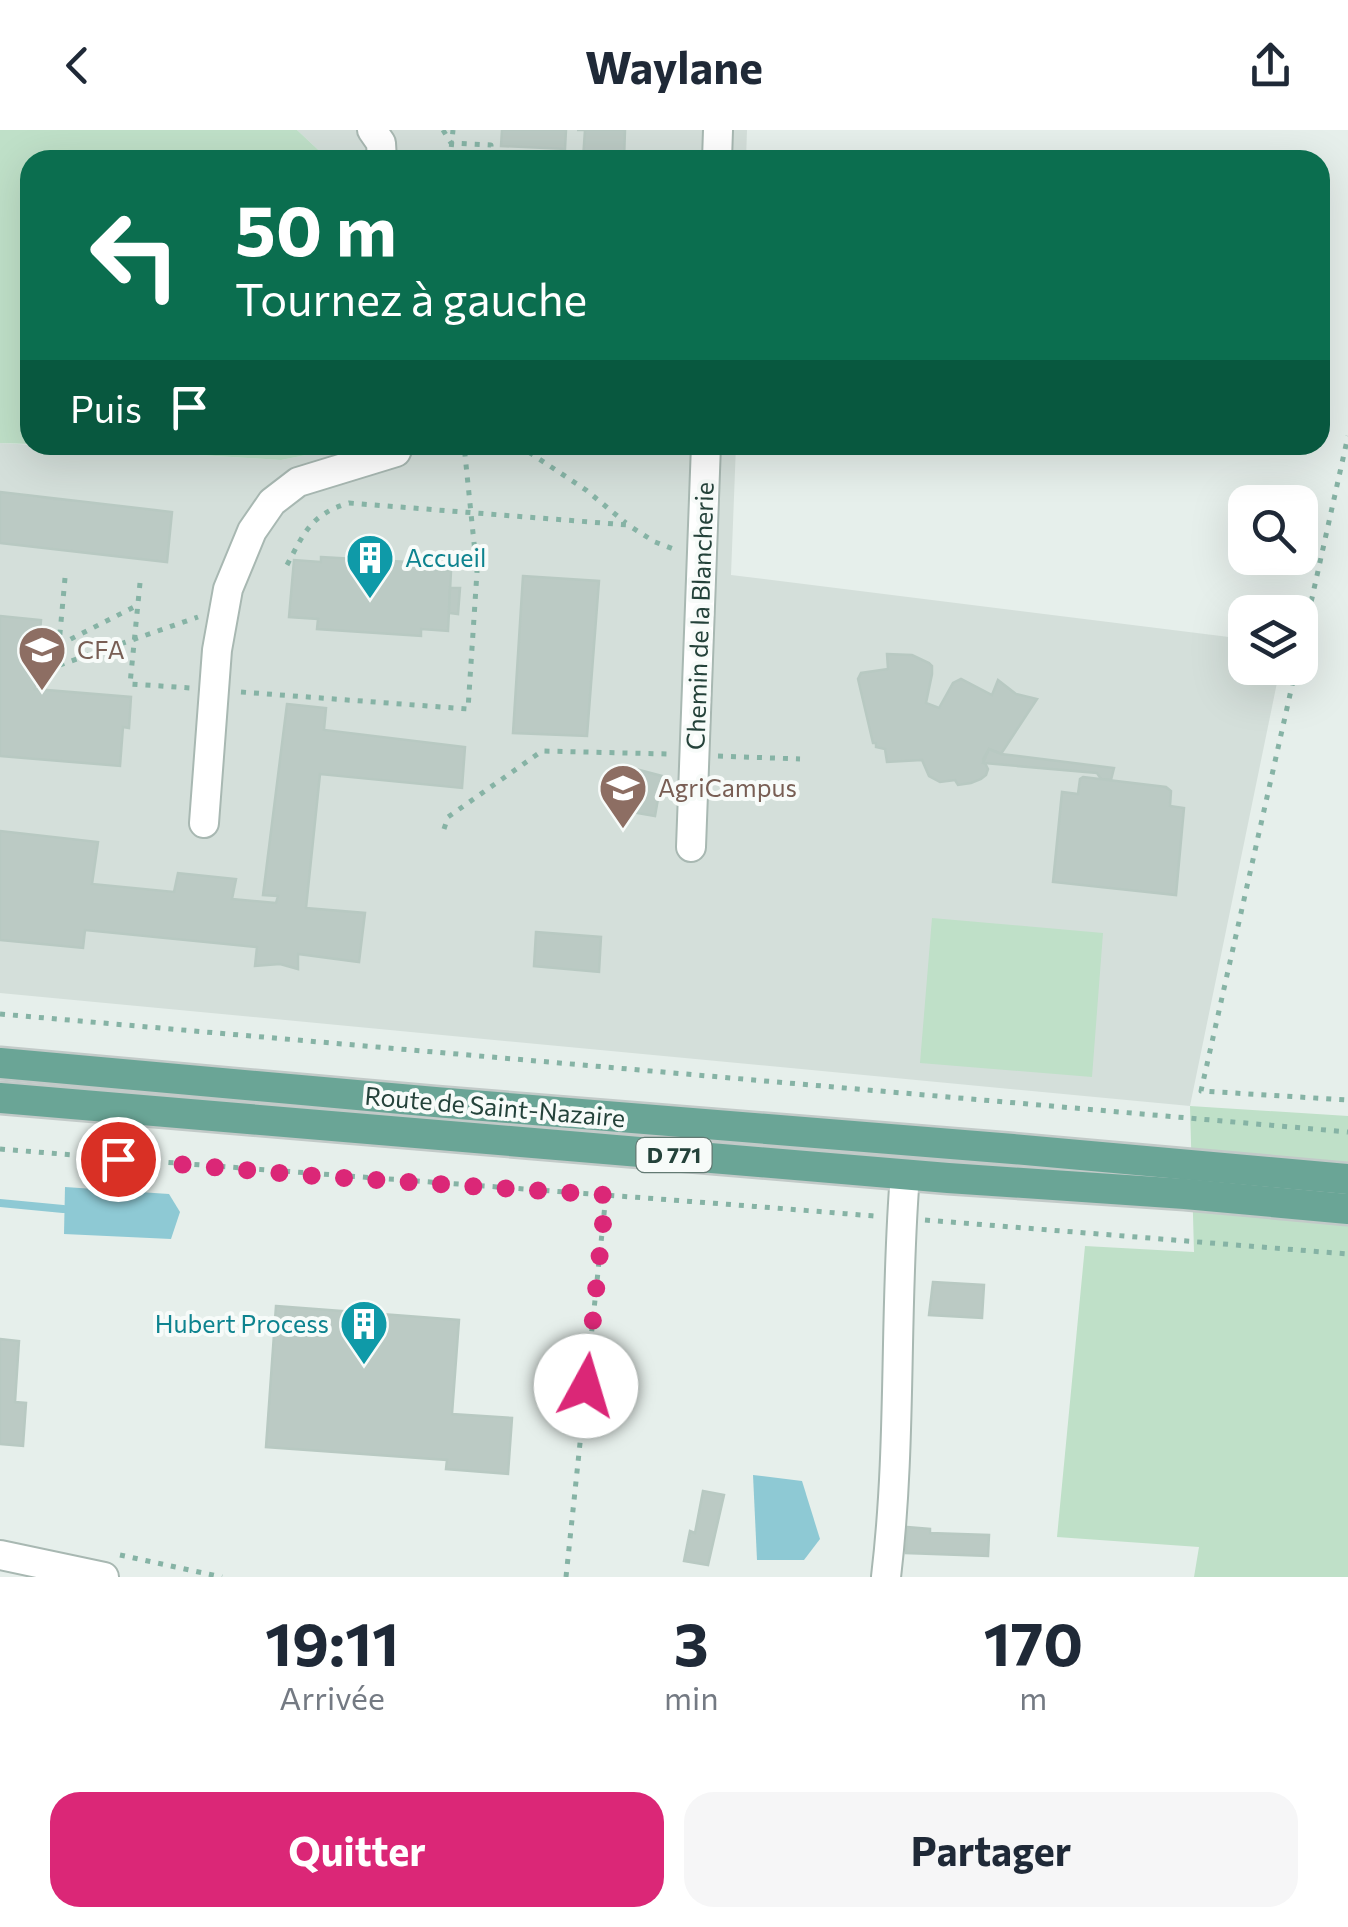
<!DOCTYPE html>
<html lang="fr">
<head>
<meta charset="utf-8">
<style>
	body { margin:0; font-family:Commissioner,sans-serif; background:#f6f6f7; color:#1f2937; height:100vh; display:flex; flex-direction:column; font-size:38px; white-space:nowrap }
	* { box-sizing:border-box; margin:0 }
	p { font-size:32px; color:#747a83 }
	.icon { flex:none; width:55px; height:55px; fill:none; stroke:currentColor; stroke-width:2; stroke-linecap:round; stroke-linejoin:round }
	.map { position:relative; height:1447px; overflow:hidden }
	.details { display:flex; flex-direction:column; background:#fff; flex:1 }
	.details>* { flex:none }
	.hud { position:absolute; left:20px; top:20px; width:1310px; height:305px; border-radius:30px; box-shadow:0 10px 40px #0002; background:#0b6e4f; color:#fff; overflow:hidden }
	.tools { position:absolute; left:1228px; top:355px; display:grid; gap:20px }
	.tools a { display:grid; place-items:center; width:90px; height:90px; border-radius:20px; background:#fff; box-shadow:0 10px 40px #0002; font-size:50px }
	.pin { position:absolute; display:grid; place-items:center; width:85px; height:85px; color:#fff; margin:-42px; border:5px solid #fff; border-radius:50%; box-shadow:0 2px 10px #0007 }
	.me { position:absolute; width:110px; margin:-55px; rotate:6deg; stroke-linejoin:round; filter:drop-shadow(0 0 8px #0008) }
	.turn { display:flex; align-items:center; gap:35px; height:210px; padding:0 50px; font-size:45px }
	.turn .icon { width:130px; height:130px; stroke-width:2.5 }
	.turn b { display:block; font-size:70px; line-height:85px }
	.then { display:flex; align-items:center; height:95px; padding:0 50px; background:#0003; gap:20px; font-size:38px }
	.eta { display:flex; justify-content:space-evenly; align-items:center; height:170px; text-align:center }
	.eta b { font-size:60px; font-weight:700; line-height:70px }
	.primary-button { display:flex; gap:20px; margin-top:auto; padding:20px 50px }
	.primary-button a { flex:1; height:115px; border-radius:30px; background:#db2777; color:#fff; font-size:40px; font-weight:700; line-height:115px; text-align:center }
	.primary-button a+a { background:#f6f6f7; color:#1f2937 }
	header { display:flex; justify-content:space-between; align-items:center; height:130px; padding:0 50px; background:#fff; font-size:45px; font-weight:700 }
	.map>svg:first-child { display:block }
</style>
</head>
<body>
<header><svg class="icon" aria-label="back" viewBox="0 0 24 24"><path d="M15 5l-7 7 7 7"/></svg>Waylane<svg class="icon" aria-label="share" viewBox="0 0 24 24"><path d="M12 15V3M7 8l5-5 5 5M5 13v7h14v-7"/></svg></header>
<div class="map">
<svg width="1348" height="1447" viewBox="0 0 1348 1447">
	<rect width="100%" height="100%" fill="#e6efeb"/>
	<g fill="#d4dfda">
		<path d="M297 0H747L746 30H329Z"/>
		<path d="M0 313 281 330 356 315H736L731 445 1245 509V538H1280L1190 976 0 863Z"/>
	</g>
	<g fill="#bfe0c8">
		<path d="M0 0H297L329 30H30V314L0 313Z"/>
		<path d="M39 315H356L281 330Z"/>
		<path d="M932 788 1103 803 1092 947 920 933Z"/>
		<path d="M1190 976 1348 986V1447H1194L1199 1417 1057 1407 1085 1116 1194 1122Z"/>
	</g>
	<g fill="#8ec9d4">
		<path d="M65 1057 169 1064 180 1082 171 1109 64 1104Z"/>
		<path d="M753 1345 802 1351 820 1409 804 1430H757Z"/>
	</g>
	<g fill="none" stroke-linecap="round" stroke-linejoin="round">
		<path stroke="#8ec9d4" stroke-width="8" d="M0 1073 63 1079"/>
	</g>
	<g fill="#bbcac4" stroke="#b8c9c2" stroke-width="2.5">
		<path d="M502 0H566L565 19 501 16Z"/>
		<path d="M577 0H625L624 30 583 29 585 0Z"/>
		<path d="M0 362 172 382 167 432 0 413Z"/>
		<path d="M321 427 425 433 424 439 451 441 448 501 421 499V506L317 499 318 489 289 487 294 430 321 432Z"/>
		<path d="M523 446 599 451 587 606 513 603Z"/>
		<path d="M450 458H460L458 484 449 483Z"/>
		<path d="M0 486 41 490 35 559 131 567 129 598 123 597 120 636 0 626Z"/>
		<path d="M887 524 912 525 929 533 932 536V544L926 573 939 578 953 553 961 549 992 565 998 550 1016 564 1037 569 1001 624 989 619 983 629 988 639 986 645 981 649 971 653 958 655 955 650 940 652 929 646 922 630 887 632 885 619 876 617V613H873L858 549 861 543 888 539Z"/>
		<path d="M287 574 326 578 324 600 465 617 462 658 320 644 306 778 365 783 359 832 298 824V839L280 834 255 836 257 817 85 800 83 818 0 810V701L98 712 92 754 174 762 178 743 236 749 232 769 276 773 278 766 263 765Z"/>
		<path d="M989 619 1001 624 1114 638 1111 650 1101 649 1097 643 983 633Z"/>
		<path d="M628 637 662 646 655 686 620 680Z"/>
		<path d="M1083 647 1166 657 1171 661 1170 676 1184 678 1176 765 1053 752 1062 662 1078 664 1080 649Z"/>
		<path d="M536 802 601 807 599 842 534 836Z"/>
		<path d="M933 1152 984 1155 982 1188 929 1185Z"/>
		<path d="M276 1176 459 1190 452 1284 512 1288 508 1344 446 1339 447 1330 266 1317Z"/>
		<path d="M0 1209 19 1211 15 1272 26 1273 23 1316 0 1314Z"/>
		<path d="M703 1361 724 1365 708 1435 684 1431 690 1401 695 1403Z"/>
		<path d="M907 1397 930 1399V1403L989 1405 988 1426 906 1423Z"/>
	</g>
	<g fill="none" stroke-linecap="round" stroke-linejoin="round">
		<g stroke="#a8b8b2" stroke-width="32">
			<g id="minor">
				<path d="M372 0 381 13 382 30"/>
				<path d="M717 30 718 0"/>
				<path d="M204 693 217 520 228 459 252 401 272 372 298 352 396 322 399 315"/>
				<path d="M691 717 706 315"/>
				<path d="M0 1425 104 1447"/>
				<path d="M886 1447C902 1314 894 1178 905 1045"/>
			</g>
		</g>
		<g stroke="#c2cac8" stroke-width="35">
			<g id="major">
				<path d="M0 933 435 972 1013 1019 1348 1049"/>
				<path d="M0 968 948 1048 1185 1064 1348 1079"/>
			</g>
		</g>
		<g stroke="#86b3a5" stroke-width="5" stroke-dasharray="5 8" stroke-linecap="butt">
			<path d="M443 0 451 13 491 15 492 30"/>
			<path d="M450 30 453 0"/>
			<path d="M518 315 586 360 626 393"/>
			<path d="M287 435C304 403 311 384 349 373L628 395 655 412 676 420"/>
			<path d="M65 448 57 536 198 487"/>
			<path d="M140 453 130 554 191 558"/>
			<path d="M59 515 136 476"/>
			<path d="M1300 522 1348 306"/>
			<path d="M1296 538 1201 961 1348 970"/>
			<path d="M241 562 468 579 477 442 464 315"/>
			<path d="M718 626 800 629"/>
			<path d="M444 699 448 687 542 621 667 624"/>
			<path d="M0 884 1348 1002"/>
			<path d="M0 1019C291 1043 583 1062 874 1086"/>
			<path d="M925 1090 1348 1124"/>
			<path d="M120 1425 222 1447"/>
			<path d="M566 1447 606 1065"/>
		</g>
		<use href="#minor" stroke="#fff" stroke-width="28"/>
		<use href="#major" stroke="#6aa596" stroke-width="30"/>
	</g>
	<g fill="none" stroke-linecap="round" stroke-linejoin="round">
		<path stroke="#db2777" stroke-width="18" stroke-dasharray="0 32.4" d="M118 1029 315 1046 606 1065 586 1256"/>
	</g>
	<defs>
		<g id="building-pin" transform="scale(2.5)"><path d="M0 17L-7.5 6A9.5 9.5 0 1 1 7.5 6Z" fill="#0f9aa8" stroke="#f7fbf9"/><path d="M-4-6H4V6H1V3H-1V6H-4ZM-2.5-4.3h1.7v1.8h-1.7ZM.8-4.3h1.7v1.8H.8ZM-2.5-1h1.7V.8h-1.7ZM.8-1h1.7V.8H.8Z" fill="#fff"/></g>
		<g id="school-pin" transform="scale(2.5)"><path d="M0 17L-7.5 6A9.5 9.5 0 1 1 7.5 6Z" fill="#8d6e63" stroke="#f7fbf9"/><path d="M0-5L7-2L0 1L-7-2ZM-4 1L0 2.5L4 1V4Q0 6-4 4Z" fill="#fff"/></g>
	</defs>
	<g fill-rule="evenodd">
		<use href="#building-pin" x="370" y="428"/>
		<use href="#school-pin" x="42" y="520"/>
		<use href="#school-pin" x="623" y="658"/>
		<use href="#building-pin" x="364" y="1194"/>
	</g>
	<g text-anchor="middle" stroke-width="8" stroke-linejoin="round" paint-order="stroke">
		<rect fill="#f7fbf9" stroke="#637a73" stroke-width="2.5" x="636.5" y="1008" width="75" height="34" rx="8"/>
		<g font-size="22" font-weight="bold" fill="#24423a">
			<text x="674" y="1033">D 771</text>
		</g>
		<g font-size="25" fill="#0d838f" stroke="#f7fbf9" text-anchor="start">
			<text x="405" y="437">Accueil</text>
			<text x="329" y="1203" text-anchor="end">Hubert Process</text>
		</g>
		<g font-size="25" fill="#24423a" stroke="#f7fbf9">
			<text transform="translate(700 486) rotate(-88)" y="9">Chemin de la Blancherie</text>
			<text transform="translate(495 977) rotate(5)" y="9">Route de Saint-Nazaire</text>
		</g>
		<g font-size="25" fill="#785e54" stroke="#f7fbf9" text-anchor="start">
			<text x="77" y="529">CFA</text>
			<text x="658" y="667">AgriCampus</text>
		</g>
	</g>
</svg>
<div class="tools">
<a><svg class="icon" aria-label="search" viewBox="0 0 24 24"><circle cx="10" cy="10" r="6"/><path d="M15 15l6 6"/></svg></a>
<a><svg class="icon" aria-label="layers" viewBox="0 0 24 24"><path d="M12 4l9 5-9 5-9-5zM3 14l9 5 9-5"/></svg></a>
</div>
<div class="pin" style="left:118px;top:1029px;background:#d93025"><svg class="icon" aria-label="arrive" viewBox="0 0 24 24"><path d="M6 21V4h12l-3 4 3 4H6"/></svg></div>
<svg class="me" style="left:586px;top:1256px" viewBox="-20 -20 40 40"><circle r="19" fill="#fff"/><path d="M0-13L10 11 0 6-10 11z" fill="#db2777"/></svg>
<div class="hud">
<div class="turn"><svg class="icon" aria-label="left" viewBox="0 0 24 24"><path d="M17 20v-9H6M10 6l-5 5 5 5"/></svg><div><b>50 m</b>Tournez à gauche</div></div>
<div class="then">Puis<svg class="icon" aria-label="arrive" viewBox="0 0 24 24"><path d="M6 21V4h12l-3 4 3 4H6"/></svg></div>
</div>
</div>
<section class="details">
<div class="eta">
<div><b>19:11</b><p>Arrivée</p></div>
<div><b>3</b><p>min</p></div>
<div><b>170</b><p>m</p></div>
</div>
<div class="primary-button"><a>Quitter</a><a>Partager</a></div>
</section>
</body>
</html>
